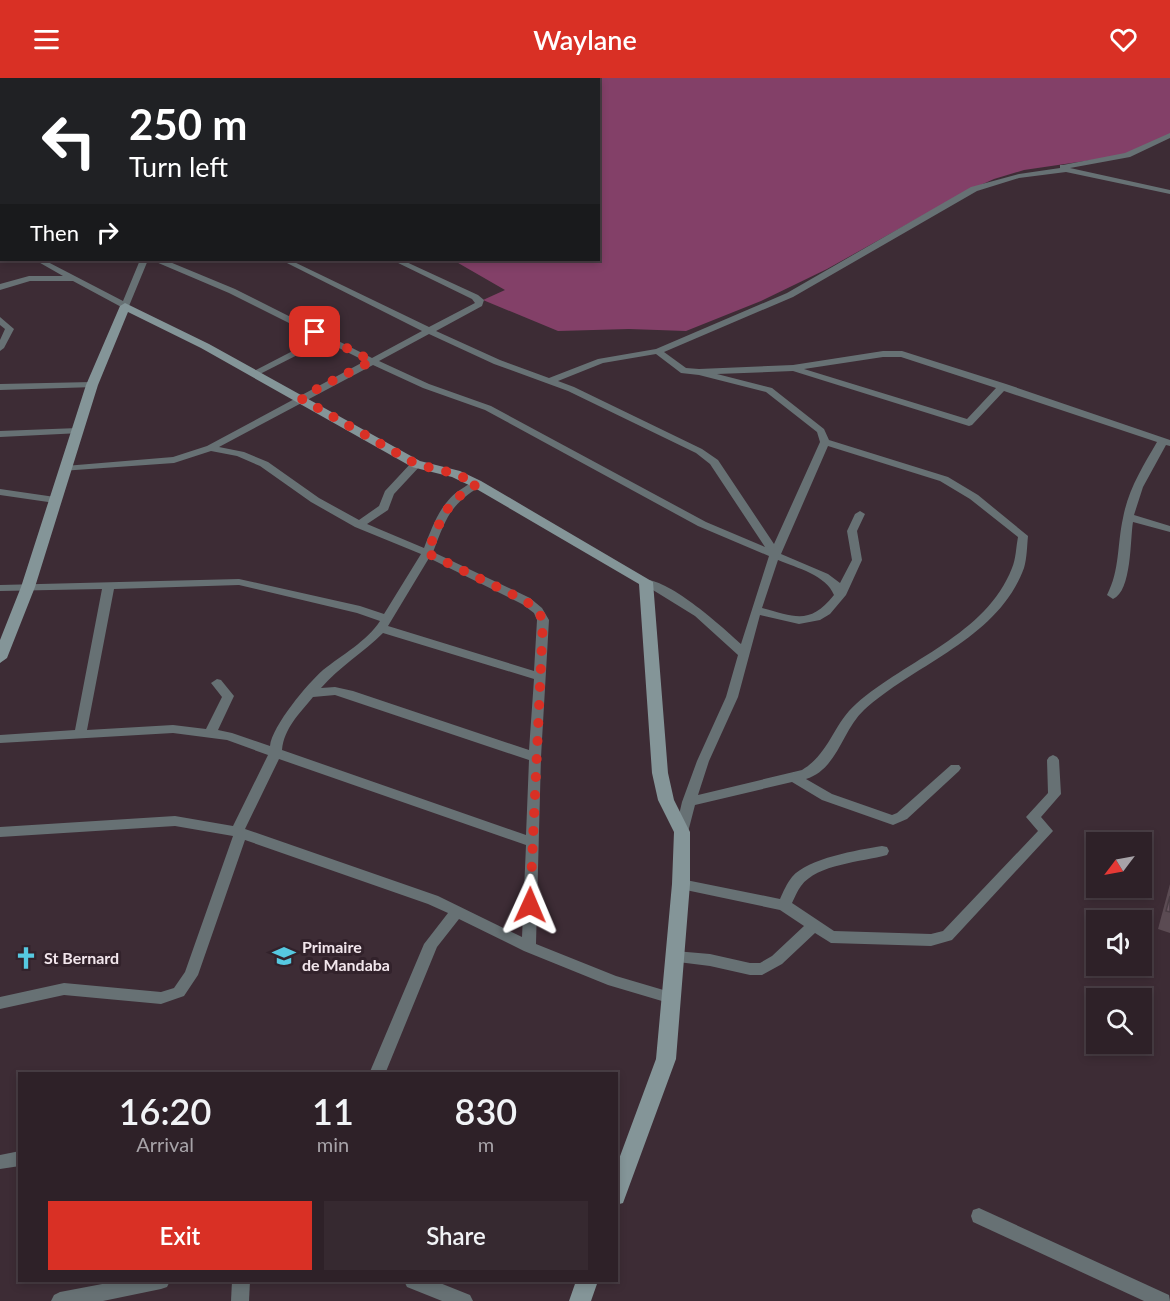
<!DOCTYPE html>
<html lang="en">
<head>
<meta charset="utf-8">
<style>
	body { margin:0; font-family:Lato,sans-serif; background:#362930; color:#f1f3f6; height:100vh; display:flex; flex-direction:column; font-size:22px; white-space:nowrap }
	* { box-sizing:border-box; margin:0 }
	p { font-size:20px; color:#a7a3a8 }
	.icon { flex:none; width:33px; height:33px; fill:none; stroke:currentColor; stroke-width:2; stroke-linecap:round; stroke-linejoin:round }
	.map { position:relative; flex:1; overflow:hidden }
	.side { position:absolute; left:18px; top:994px; width:600px; height:210px; display:flex; flex-direction:column; background:#2e2128; border-radius:0px; box-shadow:0 3px 9px #0003,0 0 0 2px #493e45 }
	.side>* { flex:none }
	.hud { position:absolute; left:0px; top:0px; width:600px; height:183px; box-shadow:0 3px 9px #0003,0 0 0 2px #493e45; background:#202124; color:#fff; overflow:hidden }
	.needle { width:39px; rotate:238deg }
	.tools { position:absolute; left:1086px; top:754px; display:grid; gap:12px }
	.tools a { display:grid; place-items:center; width:66px; height:66px; border-radius:0px; background:#2e2128; box-shadow:0 3px 9px #0003,0 0 0 2px #493e45; font-size:30px }
	.pin { position:absolute; display:grid; place-items:center; width:51px; height:51px; color:#fff; margin:-26px; border-radius:12px; box-shadow:0 3px 9px #0006 }
	.me { position:absolute; width:66px; margin:-33px; rotate:1deg; stroke-linejoin:round; filter:drop-shadow(0 0 4px #0008) }
	.turn { display:flex; align-items:center; gap:21px; height:126px; padding:0 30px; font-size:27px }
	.turn .icon { width:78px; height:78px; stroke-width:2.5 }
	.turn b { display:block; font-size:42px; line-height:51px }
	.then { display:flex; align-items:center; height:57px; padding:0 30px; background:#0003; gap:12px; font-size:22px }
	.eta { display:flex; justify-content:space-evenly; align-items:center; height:102px; text-align:center }
	.eta b { font-size:36px; font-weight:600; line-height:42px }
	.cta { display:flex; gap:12px; margin-top:auto; padding:12px 30px }
	.cta a { flex:1; height:69px; border-radius:0px; background:#d93025; color:#fff; font-size:24px; font-weight:600; line-height:69px; text-align:center }
	.cta a+a { background:#362930; color:#f1f3f6 }
	header { display:flex; justify-content:space-between; align-items:center; height:78px; padding:0 30px; background:#d93025; color:#fff; font-size:27px; font-weight:600 }
	.map>svg:first-child { display:block }
</style>
</head>
<body>
<header><svg class="icon" aria-label="menu" viewBox="0 0 24 24"><path d="M4 6h16M4 12h16M4 18h16"/></svg>Waylane<svg class="icon" aria-label="heart" viewBox="0 0 24 24"><path d="M12 20l-8-8c-3-5 5-10 8-4 3-6 11-1 8 4z"/></svg></header>
<div class="map">
<svg width="1170" height="1223" viewBox="0 0 1170 1223">
	<rect width="100%" height="100%" fill="#3d2c35"/>
	<path fill="#834068" d="M555 0H1170V57L1126 77 1024 92 994 101 965 114 827 191 761 223 686 253 629 251 558 253 483 222 505 212 453 182H598V2L553 1Z"/>
	<g fill="none" stroke-linecap="round" stroke-linejoin="round">
		<g fill="#677174" fill-rule="evenodd">
			<path d="M38 0H45L37 2Z"/>
			<path d="M390 0H397L398 2H391Z"/>
			<path d="M409 0H416L408 2Z"/>
			<rect x="0" y="32" width="2" height="7"/>
			<path d="M1170 55V60L1130 79 1070 90 1170 112V116L1066 94 1019 100 977 113 793 219 664 274 686 290 699 291 793 287 883 273H902L1006 306 1170 362V368L1166 367 1143 409 1134 437 1170 448V454L1133 444C1130 461 1132 513 1113 521L1107 517C1120 492 1117 467 1123 440 1128 412 1143 388 1157 364L1004 313 972 347 969 348 793 293 717 296 772 310 824 351 829 362 948 399 978 417 1028 458C1027 468 1027 480 1024 490 998 561 916 585 864 632 842 652 838 691 806 701L832 716 892 737 897 735 951 687H959L961 690 959 693 907 741 893 747 822 722 792 704 695 727 687 758H677L675 754 682 724 697 683 726 619 738 577 695 538 640 504 642 502C665 497 724 550 741 566L769 478 698 448 485 332 423 310 373 287 219 369 244 374 268 384 319 420 359 442 379 428 385 413 412 384H420V388L394 416 388 432 367 446 424 470C433 447 441 423 463 410 469 406 473 403 481 404V408C449 427 446 441 433 474L530 520 542 530 549 542 541 679 536 866 616 898 677 916 679 920 677 924 672 926 608 907 524 873 459 841 437 869 385 996H369L424 866 448 835 428 826 245 762 198 897 184 918 161 926 64 917 0 931V919L64 905 161 914 174 910 185 894 233 758 175 748 0 759V749L175 738 233 748 268 677 227 662 173 655 0 665V657L75 652 102 511 0 513V507L239 501 360 528 384 536 421 476 355 449 311 424 260 388 237 378 211 373 174 385 61 393 60 391 65 388 173 379 207 368 365 283 229 215 156 184 155 182H165L235 211 372 280 422 253 281 182H290L429 249 475 225 472 221 392 182H402L478 217 484 222 482 228 436 253 500 282 549 300 598 281 656 271 787 215 971 109 1019 96 1060 90V87H1063L1125 75ZM429 256 494 286 568 313 696 375 710 386 765 469 706 444 491 328 429 306 379 283ZM656 276 681 295 699 297 766 314 817 354 820 364 774 466 718 382 702 371 574 309 558 303 603 285ZM883 279H901L996 310 967 341 804 291ZM828 368 940 403 970 421 1018 459C1016 469 1016 481 1012 490 986 557 907 581 856 626 833 646 830 675 802 692L698 717 709 683 738 619 760 537 799 546 820 542 830 536 846 517 862 482 857 453 865 436 860 433 855 436 847 453 852 482 840 505 828 496 781 476ZM429 480 522 526 534 535 537 542 534 593 388 548ZM778 482C797 490 826 497 834 517 810 547 796 539 762 530ZM239 507 357 535 380 543C367 563 342 577 323 592 308 605 272 648 270 668L232 655 218 652 234 618 221 602 217 601 211 605 222 619 206 651 173 647 87 652 114 511ZM383 555 534 601 529 672 353 613 335 609 321 610C339 589 364 574 383 555ZM335 617 529 682 526 757 282 672C284 650 300 635 313 619ZM279 681 526 767 522 859 438 818 245 751Z"/>
			<rect x="0" y="102" width="2" height="5"/>
			<rect x="0" y="160" width="2" height="5"/>
			<path d="M35 182H44L123 223 140 182H148L129 228 125 231 73 203H30L0 212V206L29 198H63Z"/>
			<path d="M0 239 14 251 4 270 0 273V262L5 251 0 247Z"/>
			<path d="M312 263 315 264V268L258 297H252L250 295Z"/>
			<path d="M92 304 97 307 95 309 0 312V306Z"/>
			<path d="M78 350 81 351V355L0 359V353Z"/>
			<path d="M0 411 55 419 60 422 55 425 0 417Z"/>
			<path d="M1053 677 1057 679 1059 682 1061 716 1041 739 1053 753 952 862 931 868 831 865 815 855 782 886 762 897H750L710 888 670 883 668 879 670 875 675 873 710 876 750 885H760L772 878 804 848 780 832 681 811 676 810 674 806 676 802 681 801 780 821C783 814 787 805 792 799 808 780 858 772 882 768L887 769 889 773 887 777C862 784 817 786 801 808 797 813 795 819 792 825L834 853 931 856 943 853 1038 753 1026 739 1048 715 1047 682 1049 679Z"/>
			<path d="M20 1073V1088L0 1091V1077Z"/>
			<path d="M979 1130 1169 1217 1170 1223H1144L973 1144 971 1138 973 1132Z"/>
			<path d="M118 1203H170L167 1209 161 1211 103 1223H51L54 1217 60 1214Z"/>
			<path d="M232 1203H250L249 1223H231Z"/>
			<path d="M404 1203H435L470 1217 473 1223H442L407 1209Z"/>
		</g>
		<g fill="#849598" fill-rule="evenodd">
			<path d="M125 225 209 266 420 383 460 393 481 403 653 504 668 695 674 722 690 754V806L676 981 623 1125 616 1127V1089L656 981 672 806 674 754 658 722 652 695 639 506 473 409 452 399 412 389 201 270 128 234 98 307 35 509 7 580 0 585V562L21 509 86 307 120 228Z"/>
			<path d="M576 1203H598L591 1223H569Z"/>
		</g>
	</g>
	<path fill="#5b4b53" d="M1170 806V855L1158 851Z"/>
	<path fill="#6a5761" stroke="#4a3d44" stroke-width="1.5" d="M1170 818V834L1166 833Z"/>
	<g fill="none" stroke-linecap="round" stroke-linejoin="round">
		<path stroke="#d93025" stroke-width="10" stroke-dasharray="0 18" d="M315 254 372 283 320 309 302 321 416 386 456 396 477 406C443 426 442 441 427 475L526 523 538 533 543 542 530 827"/>
	</g>
	<defs>
		<g id="school-bare" transform="scale(1.8)"><path d="M0-5L7-2L0 1L-7-2ZM-4 1L0 2.5L4 1V4Q0 6-4 4Z" fill="#56c9e1" stroke="#32222b" stroke-width="2.5" paint-order="stroke"/></g>
		<g id="church-bare" transform="scale(1.8)"><path d="M-1.2-6h2.4v3.5h3.3v2.4h-3.3V6h-2.4V-.1h-3.3v-2.4h3.3Z" fill="#56c9e1" stroke="#32222b" stroke-width="2.5" paint-order="stroke"/></g>
	</defs>
	<g fill-rule="evenodd">
		<use href="#school-bare" x="284" y="878"/>
		<use href="#church-bare" x="26" y="880"/>
	</g>
	<g text-anchor="middle" stroke-width="6" stroke-linejoin="round" paint-order="stroke">
		<g font-size="16" font-weight="bold" fill="#f2e6ec" stroke="#32222b" text-anchor="start">
			<text x="302" y="875">Primaire<tspan x="302" dy="18">de Mandaba</tspan></text>
			<text x="44" y="886">St Bernard</text>
		</g>
	</g>
</svg>
<div class="tools">
<a><svg class="needle" viewBox="-14 -14 28 28"><path d="M0-13l5 13h-10z" fill="#e53935"/><path d="M0 13l5-13h-10z" fill="#a7a3a8"/></svg></a>
<a><svg class="icon" aria-label="sound" viewBox="0 0 24 24"><path d="M4 9h4l5-4v14l-5-4H4zM17 9q2 3 0 6"/></svg></a>
<a><svg class="icon" aria-label="search" viewBox="0 0 24 24"><circle cx="10" cy="10" r="6"/><path d="M15 15l6 6"/></svg></a>
</div>
<div class="pin" style="left:315px;top:254px;background:#d93025"><svg class="icon" aria-label="arrive" viewBox="0 0 24 24"><path d="M6 21V4h12l-3 4 3 4H6"/></svg></div>
<svg class="me" style="left:530px;top:827px" viewBox="-20 -20 40 40"><path d="M0-17L14 15 0 8-14 15z" fill="#d93025" stroke="#fff" stroke-width="4"/></svg>
<div class="hud">
<div class="turn"><svg class="icon" aria-label="left" viewBox="0 0 24 24"><path d="M17 20v-9H6M10 6l-5 5 5 5"/></svg><div><b>250 m</b>Turn left</div></div>
<div class="then">Then<svg class="icon" aria-label="right" viewBox="0 0 24 24"><path d="M7 20v-9h11M14 6l5 5-5 5"/></svg></div>
</div>
<section class="side">
<div class="eta">
<div><b>16:20</b><p>Arrival</p></div>
<div><b>11</b><p>min</p></div>
<div><b>830</b><p>m</p></div>
</div>
<div class="cta"><a>Exit</a><a>Share</a></div>
</section>
</div>
</body>
</html>
